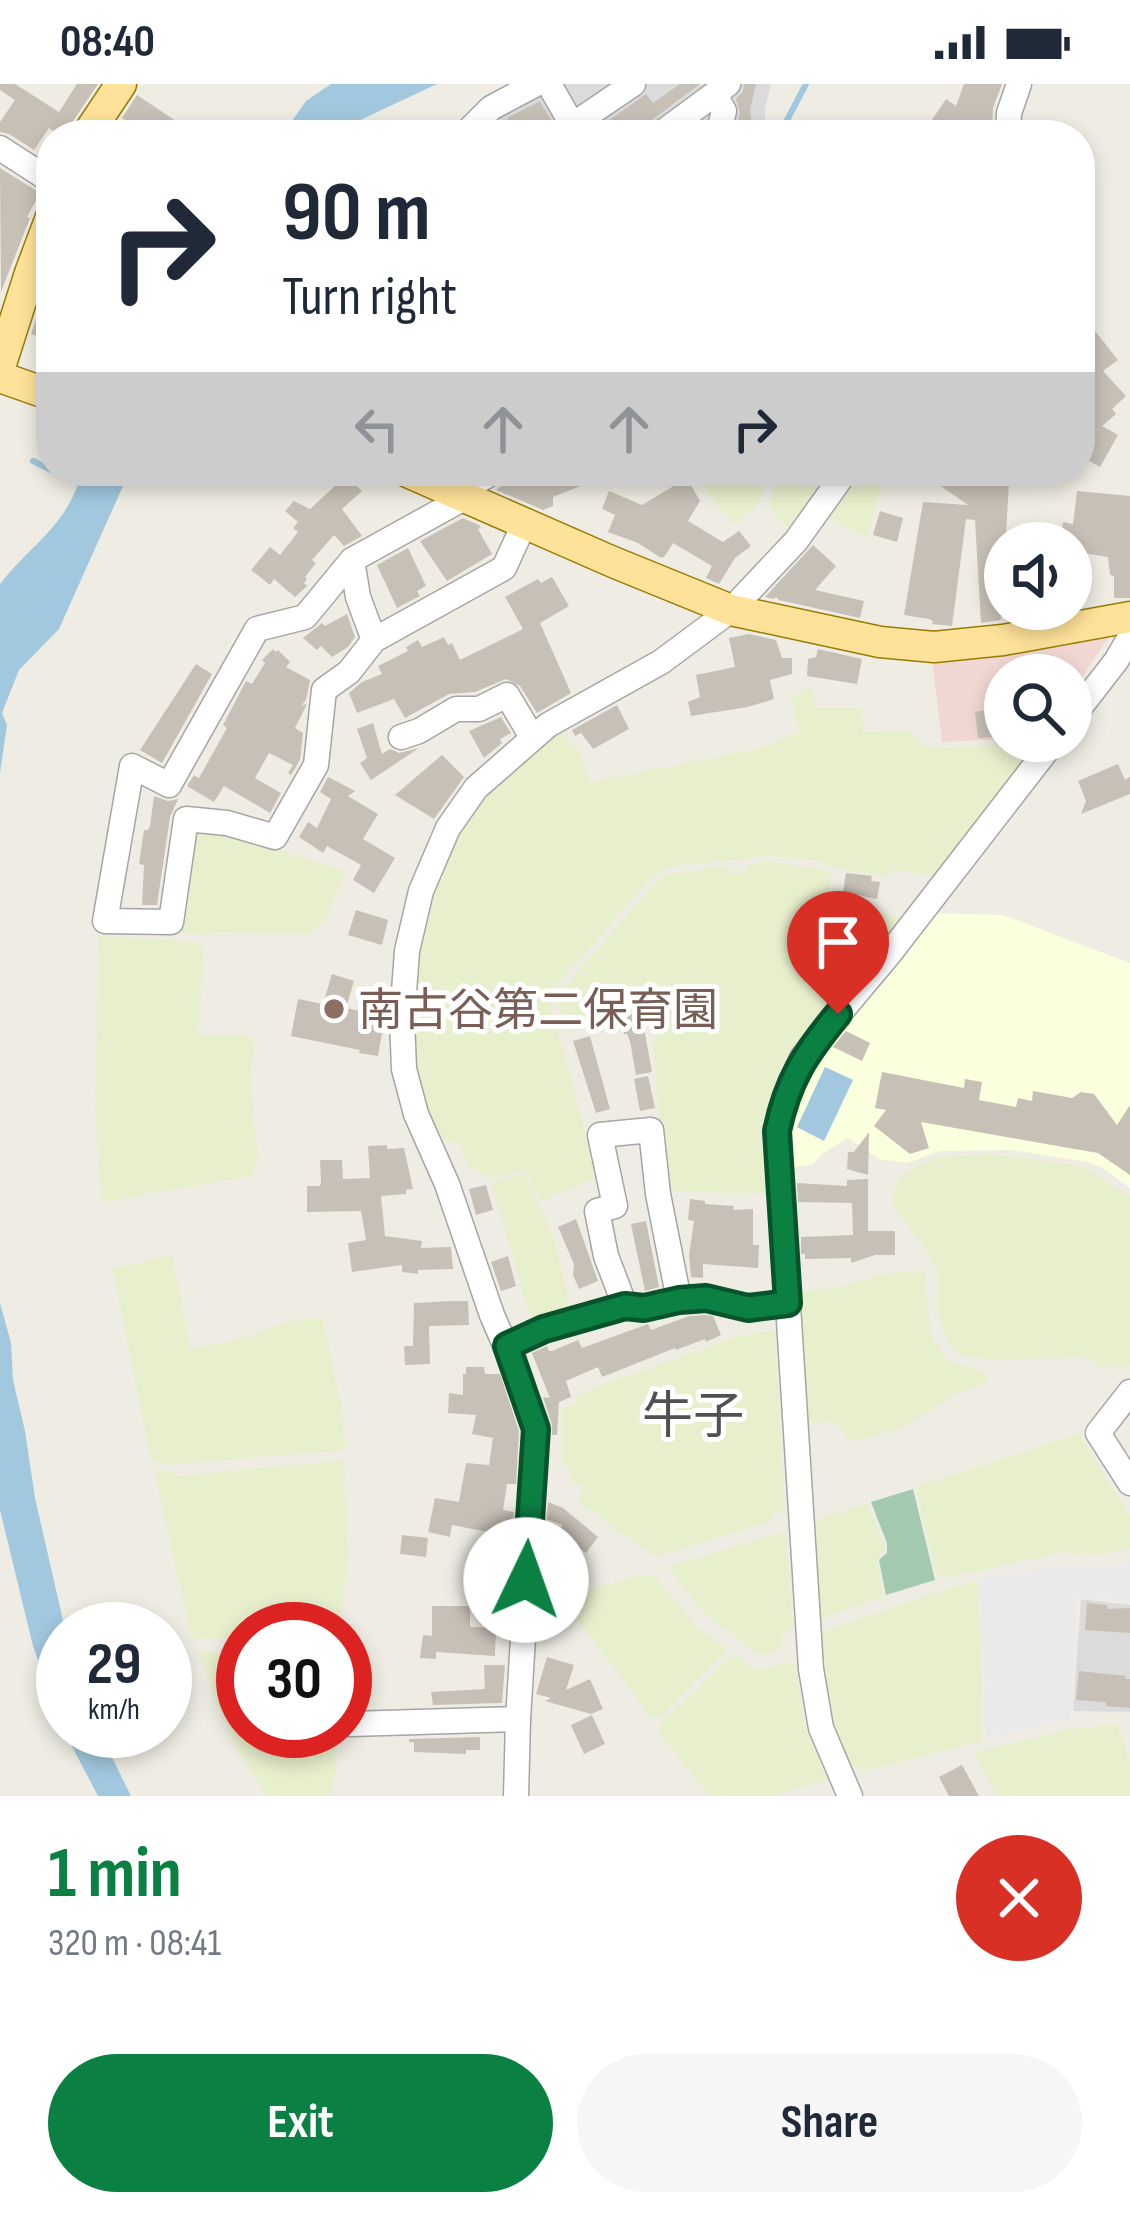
<!DOCTYPE html>
<html lang="en">
<head>
<meta charset="utf-8">
<style>
	body { margin:0; font-family:"Sofia Sans Condensed","Noto Sans JP",sans-serif; background:#f6f6f7; color:#1f2937; height:100vh; display:flex; flex-direction:column; font-size:45px; white-space:nowrap }
	* { box-sizing:border-box; margin:0 }
	p { font-size:39px; color:#747a83 }
	.icon { flex:none; width:66px; height:66px; fill:none; stroke:currentColor; stroke-width:2; stroke-linecap:round; stroke-linejoin:round }
	.map { position:relative; height:1712px; overflow:hidden }
	.side { display:flex; flex-direction:column; background:#fff; flex:1 }
	.side>* { flex:none }
	.hud { position:absolute; left:36px; top:36px; width:1059px; height:366px; border-radius:48px; box-shadow:0 6px 18px #0003; background:#fff; color:#1f2937; overflow:hidden }
	.fabs { position:absolute; left:984px; top:438px; display:grid; gap:24px }
	.fabs a { display:grid; place-items:center; width:108px; height:108px; border-radius:50%; background:#fff; box-shadow:0 6px 18px #0003; font-size:60px }
	.speed { position:absolute; left:36px; top:1518px; display:flex; gap:24px; font-size:60px; font-weight:700; text-align:center }
	.speed>* { display:grid; place-content:center; width:156px; height:156px; border-radius:50%; background:#fff; box-shadow:0 6px 18px #0003; line-height:1 }
	.speed small { font-size:30px; font-weight:400 }
	.speed .limit { border:18px solid #d22; background:#fff; color:#111 }
	.pin { position:absolute; display:grid; place-items:center; width:102px; height:102px; color:#fff; margin:-123px -51px; border-radius:50% 50% 50% 0; rotate:-45deg; box-shadow:0 0 12px #0007 }
	.pin .icon { rotate:45deg }
	.me { position:absolute; width:132px; margin:-66px; rotate:3deg; stroke-linejoin:round; filter:drop-shadow(0 0 9px #0008) }
	.turn { display:flex; align-items:center; gap:42px; height:252px; padding:0 48px; font-size:54px }
	.turn .icon { width:156px; height:156px; stroke-width:2.5 }
	.turn b { display:block; font-size:84px; line-height:102px }
	.lanes { display:flex; align-items:center; height:114px; padding:0 48px; background:#0003; justify-content:center; gap:60px; direction:ltr }
	.lanes .off { opacity:.35 }
	.round { display:grid; place-items:center; flex:none; width:126px; height:126px; border-radius:63px; background:#f6f6f7 }
	.headline { display:flex; align-items:center; justify-content:space-between; height:204px; padding:0 48px }
	h1 { font-size:72px; font-weight:700; line-height:90px; color:#0b8043 }
	.action { display:flex; gap:24px; margin-top:auto; padding:24px 48px }
	.action a { flex:1; height:138px; border-radius:72px; background:#0b8043; color:#fff; font-size:48px; font-weight:700; line-height:138px; text-align:center }
	.action a+a { background:#f6f6f7; color:#1f2937 }
	.status { display:flex; justify-content:space-between; align-items:center; height:84px; padding:0 60px; background:#fff; direction:ltr }
	.status svg { height:33px; fill:currentColor }
	.map>svg:first-child { display:block }
</style>
</head>
<body>
<div class="status"><b>08:40</b><svg viewBox="0 0 49 12"><path d="M0 12V9h3v3zM5 12V6h3v6zM10 12V3h3v9zM15 12V0h3v12zM26 1h20v11H26zM47 4h2v5h-2z"/></svg></div>
<div class="map">
<svg width="1130" height="1712" viewBox="0 0 1130 1712">
	<rect width="100%" height="100%" fill="#efede3"/>
	<g fill="#dcdbdb">
		<path d="M543 0H771L765 25V51H474Z"/>
		<path d="M1081 1515 1130 1521V1628L1073 1627Z"/>
	</g>
	<path fill="#f1d7d1" d="M1110 551 1071 609V591H1005V655L942 658 932 575Z"/>
	<path fill="#faffdd" d="M933 829 1003 831 1130 879V1104L1103 1084 1088 1078 1011 1066 940 1067 907 1079 879 1075 848 1054 822 1070 813 1080 790 1084V1030L795 1006 831 948Z"/>
	<g fill="#e8efcd">
		<path d="M692 387H772L756 424 733 441Z"/>
		<path d="M781 387H842L793 450 771 425 769 418Z"/>
		<path d="M856 387H892L879 412 867 453 845 443 823 429Z"/>
		<path d="M810 602 817 624H862L863 648 908 647 926 662 943 664 1022 659 1031 667 936 793 890 785 889 793 838 784 815 776 773 772 676 782 663 786 650 795 548 911 598 1093 541 1117 525 1085 492 1095 469 1082 458 1056 446 1059 427 1031 416 1006 412 900 437 792 459 744 476 718 559 646 580 669 591 698 757 665 800 648 791 614Z"/>
		<path d="M196 745 221 748 345 787 327 834 310 850 213 848 212 851 181 848Z"/>
		<path d="M768 777 831 787 828 819 903 834 789 968 779 987 766 1025 762 1063 768 1109 664 1108 652 939 638 915 566 951 556 913 656 798 665 791 726 782 727 789 745 788 747 781Z"/>
		<path d="M99 852 195 858 204 864 198 951H235L254 954 250 1000 258 1076 251 1092 102 1118 95 1022Z"/>
		<path d="M990 1070 1074 1081 1089 1086 1130 1113V1281L1124 1287 1110 1279 1104 1285 1085 1274 987 1275 964 1272 951 1263 938 1232V1191L925 1164 893 1122 894 1108 897 1098 908 1087 936 1074Z"/>
		<path d="M524 1089 553 1150 568 1211 569 1232 534 1244 491 1099Z"/>
		<path d="M172 1171 190 1265 253 1252 279 1240 322 1233 341 1322 346 1366 168 1381 151 1376 113 1185Z"/>
		<path d="M924 1186 931 1253 949 1277 985 1288 988 1293 987 1298 952 1312 907 1341 882 1350 849 1357 835 1338 805 1339 797 1209 843 1202 886 1190Z"/>
		<path d="M775 1247 785 1426 771 1431V1437L655 1473 580 1419 582 1401 571 1399 570 1384 562 1382V1324L577 1320 575 1311 741 1251Z"/>
		<path d="M1079 1350 1130 1432V1465L1098 1471 1065 1468 944 1494 935 1486 916 1403Z"/>
		<path d="M344 1376 348 1471 340 1545H243V1553L192 1556 154 1385 175 1388 176 1392Z"/>
		<path d="M867 1420 884 1460V1468L877 1475 883 1512 815 1537 811 1437Z"/>
		<path d="M786 1447 793 1542 781 1552 784 1558 772 1568 759 1571 702 1527 667 1483Z"/>
		<path d="M645 1490 655 1492 697 1543 727 1565 659 1634 650 1632 566 1520 567 1513Z"/>
		<path d="M976 1497 980 1542 982 1657 860 1688 857 1682 848 1684 833 1645 817 1550 928 1511Z"/>
		<path d="M198 1568 243 1569V1647H333L337 1652 336 1687 330 1712H266L242 1673 216 1617Z"/>
		<path d="M732 1571 737 1572 753 1586 771 1584 784 1576 787 1581 795 1579 805 1641 828 1696 771 1712H709L659 1648 661 1639Z"/>
		<path d="M1117 1640 1130 1679V1712H997L974 1668 1072 1645Z"/>
	</g>
	<path fill="#a3c9af" d="M913 1405 935 1496 886 1511 879 1476 887 1469V1459L871 1418Z"/>
	<path fill="#eaeaea" d="M1130 1479V1517L1077 1514 1069 1635 987 1654 979 1496 1070 1481 1092 1484Z"/>
	<g fill="#a1c8df">
		<path d="M331 0H437L358 37 344 51H282L306 17Z"/>
		<path d="M82 387H127L123 402 59 545 19 586 2 629 7 641 0 689V500C32 459 68 442 82 387Z"/>
		<path d="M825 983 853 996 824 1057 797 1043Z"/>
		<path d="M0 1219 11 1259 13 1296 25 1347 35 1414 65 1545 63 1644 33 1562 0 1426Z"/>
		<path d="M64 1647H99L131 1712H98Z"/>
	</g>
	<g fill="none" stroke-linecap="round" stroke-linejoin="round">
		<g stroke="#a1c8df" stroke-width="6">
			<path d="M785 51 787 36 806 0"/>
			<path d="M33 377 51 386"/>
			<path d="M54 387 83 401"/>
		</g>
	</g>
	<g fill="#c7c0b6">
		<path d="M0 0H15L59 28 77 0H98L71 40 68 51H59L49 44 34 66 9 50 0 48V38L15 16 0 6Z"/>
		<path d="M680 0H700L649 38 643 51H594V47L646 10 653 19Z"/>
		<path d="M744 0H756L750 26 753 47 735 49 740 29 736 15 743 8Z"/>
		<path d="M964 0H1002L993 24 992 50 981 41 974 51H939L927 43 946 15 956 22Z"/>
		<path d="M137 11 182 41 176 51H148L122 34Z"/>
		<path d="M540 17 551 36 544 43 542 51H515L507 34Z"/>
		<path d="M0 84 40 109 27 133 30 134 1 208Z"/>
		<path d="M51 190V241L46 255 31 250Z"/>
		<path d="M1080 228 1118 276 1103 287 1126 312 1112 325 1116 330 1102 342 1118 351 1100 383 1080 372 1095 345 1080 328V254L1083 252 1080 248Z"/>
		<path d="M351 387H370L356 401 362 407 342 425 362 452 344 462 334 451 312 476 316 479 305 493 307 495 304 499 307 502 295 513 274 495 270 501 251 486 270 463 280 471 298 448 293 444 298 438 285 427 294 417 310 425Z"/>
		<path d="M511 387H618L553 413V422L543 426 496 406 509 396Z"/>
		<path d="M943 387H994L988 395 1009 398 1006 452 1001 477V536L981 539 975 436 966 435 952 542 932 540 933 537 929 535 904 531 923 418 968 421 935 398Z"/>
		<path d="M687 394 700 417 688 437 723 458 739 447 751 462 735 474 719 500 706 494 712 482 673 459 665 472 661 474 638 459 608 448 615 431 602 425 609 407 642 421Z"/>
		<path d="M1077 407 1130 412V514H1114V492L1110 491 1108 473 1071 467V459H1061L1063 438 1073 440Z"/>
		<path d="M880 427 903 434 897 458 873 451Z"/>
		<path d="M463 434 479 441 481 444 478 445 492 470 447 497 420 457Z"/>
		<path d="M813 461 836 482 815 506 864 517 860 534 779 516 776 513 774 515 765 513Z"/>
		<path d="M408 464 426 502 417 507 420 512 397 524 377 481Z"/>
		<path d="M552 493 569 522 540 539 571 609 537 629 520 602 506 595 475 608 449 610 405 634 394 615 357 629 349 609 362 598 382 590 378 582 408 567 406 563 418 556 422 563 444 553 448 561 452 559 460 576 523 545 505 513 538 495 541 499Z"/>
		<path d="M347 530 355 553 348 563 332 573 321 562 317 566 303 554 322 539 325 542Z"/>
		<path d="M749 550 776 556 782 574H792V590L770 596 774 615 748 623 691 632 688 618 700 613 696 591 735 583 729 554Z"/>
		<path d="M273 565 276 568 278 566 290 578 286 583 310 596 306 616 301 622 306 620V622L295 644 303 649 300 676 291 691 288 689 293 681 269 669 255 694 281 709 270 729 224 702 214 718 187 702 194 691 199 694 227 644 223 641 246 597 252 600 265 579 262 576Z"/>
		<path d="M818 565 862 575 857 600 807 592 808 575 816 573Z"/>
		<path d="M196 580 212 590 162 679 140 666Z"/>
		<path d="M617 621 629 645 593 665 581 649 575 652 572 646Z"/>
		<path d="M1005 622V652L978 654 975 628Z"/>
		<path d="M501 633 511 649 500 655 502 659 484 674 469 647Z"/>
		<path d="M373 639 382 670 390 665 399 669 419 664 371 696 360 679 367 674 357 645Z"/>
		<path d="M442 671 464 693 434 735 395 711Z"/>
		<path d="M1118 680 1125 696 1130 693V710L1081 730 1086 717 1078 697Z"/>
		<path d="M328 693 355 707 348 712 378 730 363 755 395 774 374 809 353 796 361 781 327 762 323 769 299 753 308 738 317 744 331 715 320 708Z"/>
		<path d="M154 712 168 717 178 715 170 733 157 821H142L144 781 139 780 144 746H148L150 742Z"/>
		<path d="M846 789 872 792 871 797 880 798 877 815 843 808Z"/>
		<path d="M356 826 388 836 382 861 348 851Z"/>
		<path d="M332 890 354 897 346 924 385 932 378 972 359 969 360 966 291 952 298 915 323 920Z"/>
		<path d="M641 928 652 988 636 991 630 957 627 950H624L620 933Z"/>
		<path d="M846 947 870 959 862 977 833 963Z"/>
		<path d="M590 952 610 1025 596 1029 573 957Z"/>
		<path d="M882 988 964 1004 965 995 982 998 979 1016 1016 1023 1018 1014 1032 1017 1033 1007 1072 1014 1081 1008 1094 1010 1117 1041 1130 1021V1091L1098 1069 921 1038 929 1064 910 1070 874 1042 886 1026 875 1024Z"/>
		<path d="M648 992 655 1024 640 1027 634 995Z"/>
		<path d="M869 1048 868 1091 847 1085 848 1068H854Z"/>
		<path d="M387 1061V1065L404 1064 413 1105 406 1106V1110L381 1112 385 1152 422 1157 421 1164 451 1163 453 1185 418 1186V1190L402 1188V1181L352 1188 348 1159 366 1156 361 1127 307 1128V1102H319L321 1099 320 1076H342L343 1095 370 1094 368 1062Z"/>
		<path d="M868 1095V1147H895V1171H875L851 1179V1174L805 1175V1170H801V1153L853 1151 852 1119 798 1118 797 1099 847 1102V1096Z"/>
		<path d="M486 1101 493 1126 476 1131 469 1105Z"/>
		<path d="M690 1115 705 1117V1120L734 1122 733 1126 753 1125V1161H759L758 1184 703 1180V1194L691 1193 689 1171 694 1137 688 1136Z"/>
		<path d="M576 1135 598 1197 579 1205 573 1191 574 1180 558 1143Z"/>
		<path d="M646 1137 659 1203 645 1207 631 1140Z"/>
		<path d="M508 1172 516 1202 501 1207 491 1178Z"/>
		<path d="M452 1217H468L469 1241 429 1242 430 1280 405 1281 404 1262H413L414 1219Z"/>
		<path d="M705 1231 713 1232 721 1251 706 1258 705 1255 676 1266 675 1264 602 1293 598 1283 566 1297 571 1313 559 1318 557 1351H552V1341L543 1313 550 1314 532 1269 547 1262 549 1267H552L578 1256 582 1264 648 1240 651 1246 689 1232Z"/>
		<path d="M466 1283H484L485 1290H500L519 1347 516 1400H507L503 1426 514 1428 503 1515 492 1514 498 1450 452 1441 450 1453 428 1448 435 1414 459 1418 466 1379 489 1381 493 1354 472 1350 476 1331 448 1329 449 1309 463 1311V1290H466Z"/>
		<path d="M548 1418 563 1424 598 1453 586 1469 558 1448 563 1441 547 1435Z"/>
		<path d="M402 1451 428 1454 426 1473 400 1470Z"/>
		<path d="M1087 1519 1107 1521V1525L1130 1524V1549L1085 1546Z"/>
		<path d="M432 1522H470V1543L496 1544 495 1572 436 1568V1575L420 1574 423 1551 432 1552Z"/>
		<path d="M547 1573 574 1581 566 1606 590 1595 603 1625 591 1630 545 1617 551 1614 536 1610Z"/>
		<path d="M484 1581H505L502 1619 433 1621 431 1608 485 1605Z"/>
		<path d="M1079 1587 1126 1592 1125 1595H1130V1624L1106 1622V1618L1076 1616Z"/>
		<path d="M592 1631 605 1660 584 1670 571 1641Z"/>
		<path d="M480 1653V1666H466V1670L414 1668V1658H409V1655Z"/>
		<path d="M962 1681 979 1712H949L939 1693Z"/>
	</g>
	<g fill="none" stroke-linecap="round" stroke-linejoin="round">
		<g stroke="#a5a5a5" stroke-width="27">
			<g id="minor">
				<path d="M549 0 578 51"/>
				<path d="M715 11 724 27 718 51"/>
				<path d="M464 51 491 24 536 0"/>
				<path d="M558 51 633 0"/>
				<path d="M659 51 728 0"/>
				<path d="M1008 51 1009 29 1019 0"/>
				<path d="M0 64 51 97"/>
				<path d="M495 387 476 398 466 413 352 476 305 533 257 545 169 701 132 682 105 837 171 838 186 735 227 739 275 753 316 681 324 606 349 588 374 556 504 484 525 438"/>
				<path d="M352 476 358 513 374 556"/>
				<path d="M1071 635 1116 577 1130 553"/>
				<path d="M401 653 419 647 456 625H479L507 611 532 653"/>
				<path d="M625 1222 606 1172 597 1127 615 1122 600 1051 651 1046 658 1110 679 1216"/>
				<path d="M507 1262 545 1245 625 1222 643 1224 679 1216 706 1214 749 1224 788 1219"/>
				<path d="M1130 1308 1098 1349 1130 1399"/>
				<path d="M350 1640 518 1635"/>
				<path d="M516 1712 518 1635 536 1345 519 1293 492 1231 447 1100 416 1030 404 985 402 935 407 867 421 807 448 744 476 704 548 641 661 578 731 526 796 457 846 387"/>
				<path d="M850 1712 821 1644 811 1585 777 1047 782 1022 802 974 890 869 1054 657"/>
			</g>
		</g>
		<g stroke="#987c00" stroke-width="33">
			<g id="major">
				<path d="M87 51 121 0"/>
				<path d="M0 283 30 189 51 133"/>
				<path d="M0 293 51 311"/>
				<path d="M405 387 613 478 731 526 880 558 934 563 1003 556 1130 533"/>
			</g>
		</g>
		<use href="#minor" stroke="#fff" stroke-width="24"/>
		<use href="#major" stroke="#ffe299" stroke-width="30"/>
	</g>
	<g fill="none" stroke-linecap="round" stroke-linejoin="round">
		<g stroke="#07532c" stroke-width="30">
			<path id="route" d="M526 1496 536 1345 507 1262 544 1245 625 1222 644 1224 679 1216 706 1214 748 1224 788 1219 777 1047C788 995 805 970 838 930"/>
		</g>
		<use href="#route" stroke="#0b8043" stroke-width="21"/>
	</g>
	<circle fill="#8d6e63" stroke="#fff" stroke-width="4.5" cx="334" cy="925" r="12"/>
	<g text-anchor="middle" stroke-width="10" stroke-linejoin="round" paint-order="stroke">
		<g font-size="45" fill="#785e54" stroke="#fff" text-anchor="start">
			<text x="358" y="941">南古谷第二保育園</text>
		</g>
		<g font-size="51" fill="#515151" stroke="#fff">
			<text x="693" y="1349">牛子</text>
		</g>
	</g>
</svg>
<div class="fabs">
<a><svg class="icon" aria-label="sound" viewBox="0 0 24 24"><path d="M4 9h4l5-4v14l-5-4H4zM17 9q2 3 0 6"/></svg></a>
<a><svg class="icon" aria-label="search" viewBox="0 0 24 24"><circle cx="10" cy="10" r="6"/><path d="M15 15l6 6"/></svg></a>
</div>
<div class="speed"><div>29<small>km/h</small></div><div class="limit">30</div></div>
<div class="pin" style="left:838px;top:930px;background:#d93025"><svg class="icon" aria-label="arrive" viewBox="0 0 24 24"><path d="M6 21V4h12l-3 4 3 4H6"/></svg></div>
<svg class="me" style="left:526px;top:1496px" viewBox="-20 -20 40 40"><circle r="19" fill="#fff"/><path d="M0-13L10 11 0 6-10 11z" fill="#0b8043"/></svg>
<div class="hud">
<div class="turn"><svg class="icon" aria-label="right" viewBox="0 0 24 24"><path d="M7 20v-9h11M14 6l5 5-5 5"/></svg><div><b>90 m</b>Turn right</div></div>
<div class="lanes"><svg class="icon off" aria-label="left" viewBox="0 0 24 24"><path d="M17 20v-9H6M10 6l-5 5 5 5"/></svg><svg class="icon off" aria-label="ahead" viewBox="0 0 24 24"><path d="M12 20V5M6 11l6-6 6 6"/></svg><svg class="icon off" aria-label="ahead" viewBox="0 0 24 24"><path d="M12 20V5M6 11l6-6 6 6"/></svg><svg class="icon" aria-label="right" viewBox="0 0 24 24"><path d="M7 20v-9h11M14 6l5 5-5 5"/></svg></div>
</div>
</div>
<section class="side">
<div class="headline"><div><h1>1 min</h1><p>320 m · 08:41</p></div><a class="round" style="background:#d93025;color:#fff"><svg class="icon" aria-label="close" viewBox="0 0 24 24"><path d="M6 6l12 12M18 6L6 18"/></svg></a></div>
<div class="action"><a>Exit</a><a>Share</a></div>
</section>
</body>
</html>
